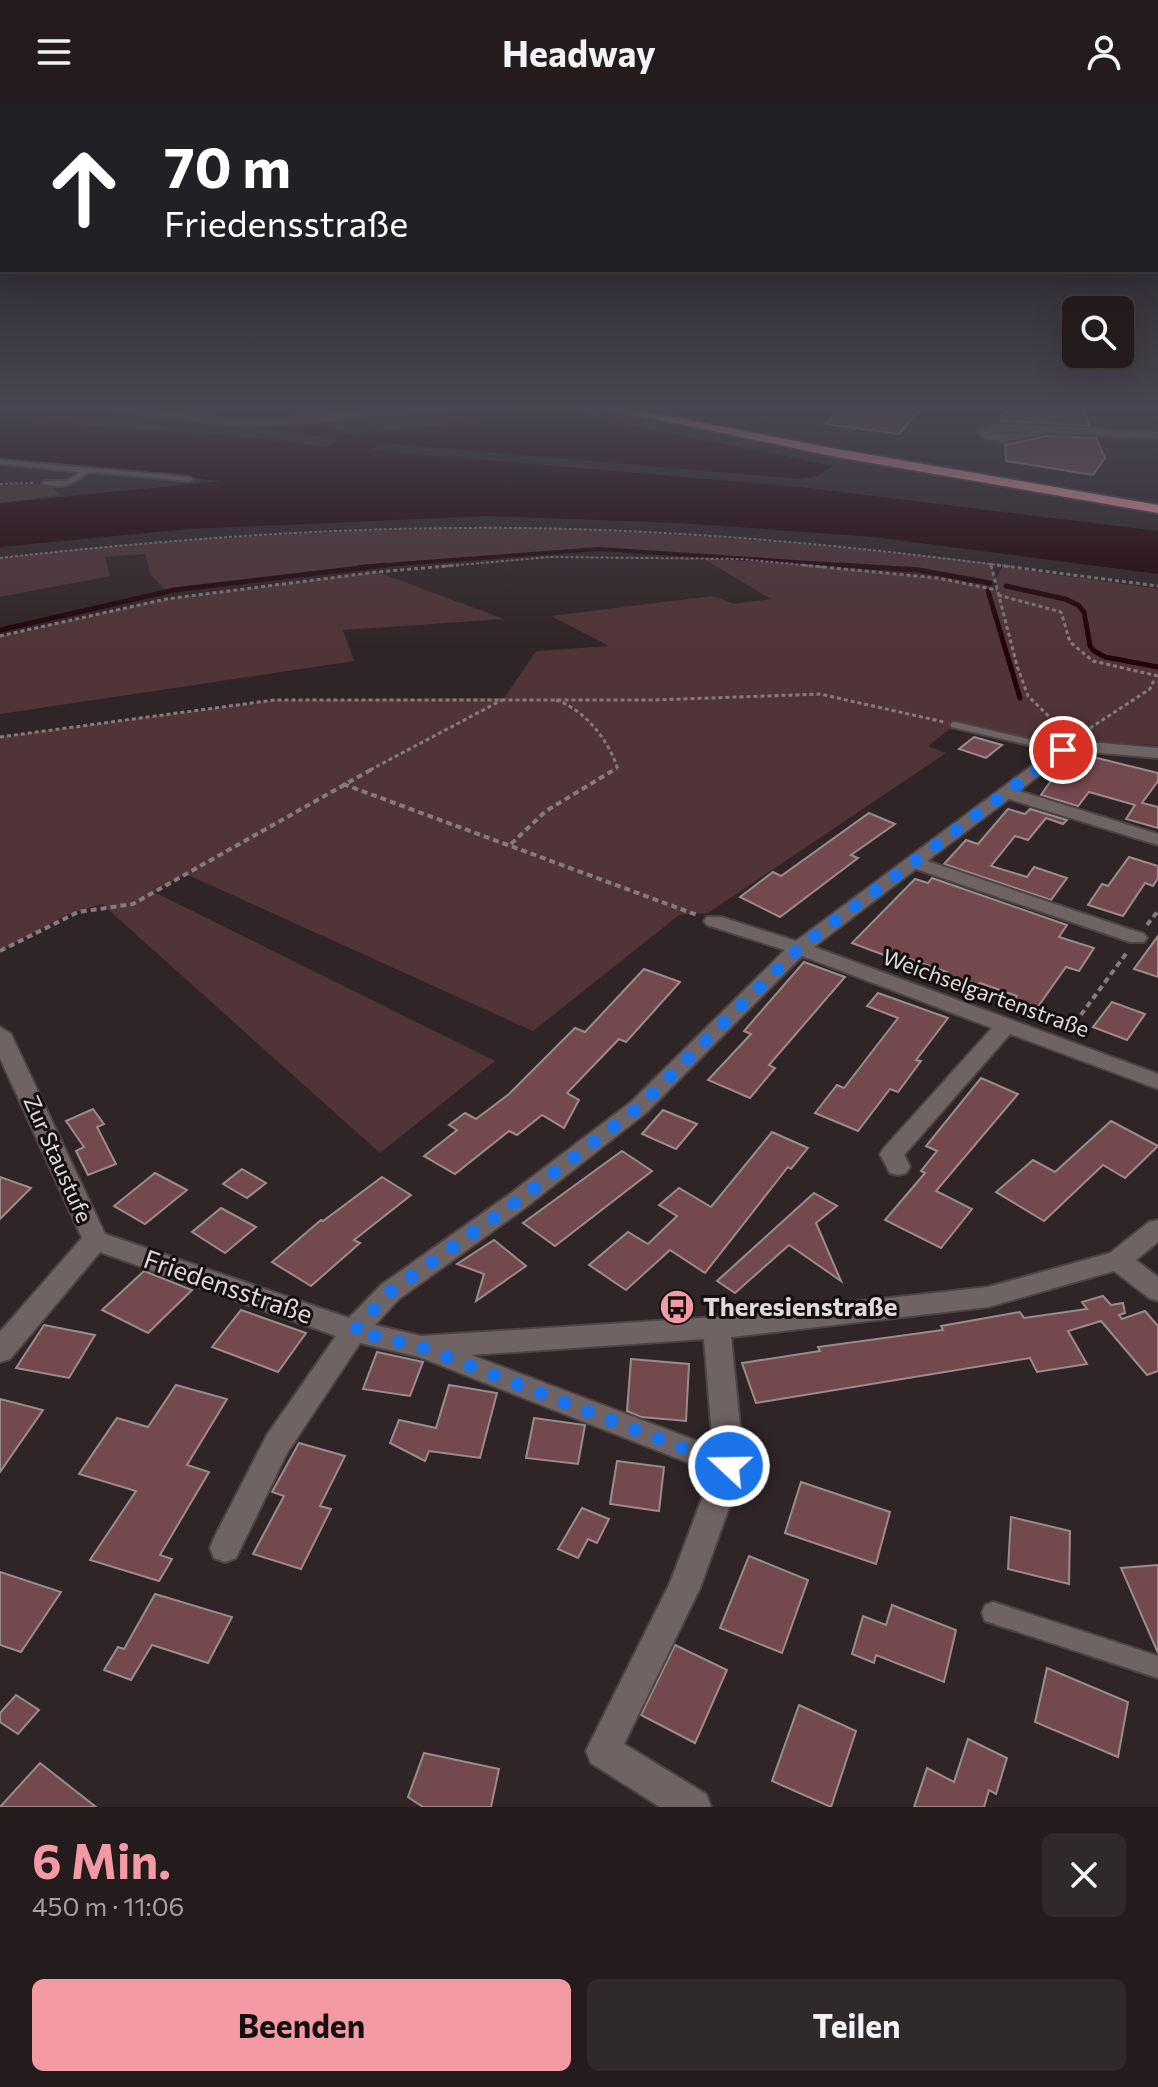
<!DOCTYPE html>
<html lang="de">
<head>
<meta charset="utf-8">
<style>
	body { margin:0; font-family:Commissioner,sans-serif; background:#302929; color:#f1f3f6; height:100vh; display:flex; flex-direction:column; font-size:30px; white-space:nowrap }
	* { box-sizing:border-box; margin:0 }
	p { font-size:26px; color:#a3a1a3 }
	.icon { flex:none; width:44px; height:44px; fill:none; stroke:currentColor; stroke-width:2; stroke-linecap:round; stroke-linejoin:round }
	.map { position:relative; height:1703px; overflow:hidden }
	.sheet { display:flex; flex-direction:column; background:#241c1c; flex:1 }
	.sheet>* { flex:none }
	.banner { position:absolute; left:0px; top:0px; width:1158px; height:168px; box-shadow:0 8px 32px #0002,0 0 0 2px #413a3b; background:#202124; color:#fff; overflow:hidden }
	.controls { position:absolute; left:1062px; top:192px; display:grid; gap:16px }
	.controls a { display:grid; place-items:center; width:72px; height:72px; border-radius:12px; background:#241c1c; box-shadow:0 8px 32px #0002,0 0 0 2px #413a3b; font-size:40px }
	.pin { position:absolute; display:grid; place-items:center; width:68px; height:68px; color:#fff; margin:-34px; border:4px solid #fff; border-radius:50%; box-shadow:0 2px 8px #0007 }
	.me { position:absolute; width:88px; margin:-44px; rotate:291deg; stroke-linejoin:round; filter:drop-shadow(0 0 6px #0008) }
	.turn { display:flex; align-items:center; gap:28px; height:168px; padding:0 32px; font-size:36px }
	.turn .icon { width:104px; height:104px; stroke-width:2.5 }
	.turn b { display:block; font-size:56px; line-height:68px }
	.round { display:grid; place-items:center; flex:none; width:84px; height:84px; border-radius:12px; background:#302929 }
	.summary { display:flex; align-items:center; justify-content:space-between; height:136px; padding:0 32px }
	h1 { font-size:48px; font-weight:700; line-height:60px; color:#f49aa4 }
	.action { display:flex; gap:16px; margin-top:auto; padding:16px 32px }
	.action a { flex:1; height:92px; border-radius:12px; background:#f49aa4; color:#111; font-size:32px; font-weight:700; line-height:92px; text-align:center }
	.action a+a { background:#302929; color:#f1f3f6 }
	header { display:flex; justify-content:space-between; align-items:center; height:104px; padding:0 32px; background:#241c1c; font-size:36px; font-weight:700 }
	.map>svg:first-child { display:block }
</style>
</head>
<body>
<header><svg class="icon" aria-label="menu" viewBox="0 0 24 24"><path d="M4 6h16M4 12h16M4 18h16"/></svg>Headway<svg class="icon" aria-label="person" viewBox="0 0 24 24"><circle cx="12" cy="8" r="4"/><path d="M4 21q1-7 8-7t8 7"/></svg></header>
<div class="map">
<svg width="1158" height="1703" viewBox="0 0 1158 1703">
	<rect width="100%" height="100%" fill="#302526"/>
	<g fill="#513437" fill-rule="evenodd">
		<path d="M48 380 60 391 0 399V381Z"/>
		<path d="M523 424C680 428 835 442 991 459L996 475 1002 463 1158 485V641L1074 637 1079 642 1063 646 955 621 928 642 946 649 708 809 679 811 533 927 186 770 154 788 495 957 380 1049 102 800 68 810 0 847V633L274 596 504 594 536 547 609 542 551 512 713 492 734 500 771 495 704 455 738 454 599 445 358 463 167 488 151 471 145 450 105 453 110 472 0 493V454C174 434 347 425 523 424ZM744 455 919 466 990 479 995 477 998 485 938 474Z"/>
		<path d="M377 468 504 515 343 526 354 557 0 610V532L166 495Z"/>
	</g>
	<path fill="#230208" d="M503 305H550L832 362 818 372 800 375 378 339 372 346 800 383 1158 427V470L874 433 680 419 486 412 189 425 0 443V399L223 377 0 357V315L249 333 325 343 338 338 334 334 261 326 320 318 349 330 516 314Z"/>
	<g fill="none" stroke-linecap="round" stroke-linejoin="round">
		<path stroke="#230208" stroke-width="4" d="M359 463 599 445 872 463"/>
		<g stroke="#230208" stroke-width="5">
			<path d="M841 461 919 466 990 479"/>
			<path d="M1006 482 1065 495 1078 501 1084 508 1090 542 1094 547 1105 553 1158 563"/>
			<path d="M988 487 1020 594"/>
			<path d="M0 526 174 486 386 461"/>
		</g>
	</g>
	<g fill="#74494e" stroke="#9a8c8d" stroke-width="2">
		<path d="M840 305H921L899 330 825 320Z"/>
		<path d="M1011 305 1083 306 1090 322 1002 317 1001 311Z"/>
		<path d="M1047 332 1096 334 1105 354 1093 371 1006 357 1005 341Z"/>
		<path d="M974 633 1002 641 986 654 959 645Z"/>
		<path d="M1085 651 1158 669V677L1142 699 1158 703V724L1126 715 1135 701 1089 688 1078 702 1041 691 1053 674 1064 677Z"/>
		<path d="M1008 705 1025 710 1030 705 1067 716 1063 720 1046 714 1028 736 1015 732 991 762 1027 773 1034 763 1067 774 1051 796 944 760 966 736 978 740Z"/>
		<path d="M869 709 895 720 851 751 858 754 780 813 740 793 773 768 781 772Z"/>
		<path d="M1129 753 1158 762V774L1153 782 1145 779 1123 812 1088 801 1102 780 1108 782Z"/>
		<path d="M932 774 1067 821 1059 833 1094 844 1079 867 1066 863 1030 914 1008 905 1017 892 980 879 976 883 944 872 947 868 887 847 884 851 852 839 915 775 928 779Z"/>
		<path d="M1158 832V873L1134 865Z"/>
		<path d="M804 858 845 873 769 961 775 964 750 994 708 976 751 930 744 927Z"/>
		<path d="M644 865 680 878 626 938 619 935 567 989 579 996 564 1024 542 1011 517 1031 509 1027 455 1070 424 1052 457 1026 449 1021 465 1009 476 1015 509 990 575 924 585 928Z"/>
		<path d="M878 889 948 914 916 956 921 957 898 988 890 985 858 1027 815 1009 837 981 844 984 898 914 867 902Z"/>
		<path d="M1112 898 1145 910 1127 936 1093 923Z"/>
		<path d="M981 974 1018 990 936 1087 972 1105 941 1144 885 1116 925 1069 921 1067 937 1047 926 1042Z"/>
		<path d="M93 1005 104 1020 97 1023 116 1060 88 1071 76 1047 84 1043 66 1017Z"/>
		<path d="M663 1006 697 1020 676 1045 642 1030Z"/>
		<path d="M1111 1017 1158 1042 1125 1074 1103 1061 1044 1117 996 1088 1033 1056 1055 1068Z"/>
		<path d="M772 1028 808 1044 791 1065 788 1063 705 1169 670 1146 626 1186 589 1161 628 1128 648 1140 677 1112 659 1101 679 1084 711 1103Z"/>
		<path d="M622 1047 652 1067 555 1142 523 1119Z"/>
		<path d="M242 1065 266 1079 247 1094 223 1080Z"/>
		<path d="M155 1069 187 1086 145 1120 114 1102Z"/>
		<path d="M0 1073 31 1084 0 1115Z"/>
		<path d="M382 1073 411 1091 354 1136 360 1139 311 1182 272 1158 321 1116 323 1117Z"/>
		<path d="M814 1089 837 1102 816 1119 841 1177 789 1141 735 1189 717 1177Z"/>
		<path d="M221 1104 256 1123 225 1149 192 1128Z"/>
		<path d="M494 1136 526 1162 476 1197 484 1170 457 1160Z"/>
		<path d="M144 1167 192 1186 148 1229 102 1206Z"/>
		<path d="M1103 1192 1111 1201 1123 1199 1125 1209 1119 1211 1122 1215 1145 1207 1158 1222V1267L1147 1271 1101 1217 1068 1227 1087 1260 1037 1268 1030 1254 756 1299 742 1259 820 1247 818 1243 943 1226 941 1222 1020 1208 1024 1214 1087 1205 1082 1198Z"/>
		<path d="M241 1206 306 1229 278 1268 212 1243Z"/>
		<path d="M44 1221 95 1231 69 1274 16 1264Z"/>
		<path d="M377 1248 423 1258 410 1292 363 1285Z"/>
		<path d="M631 1255 689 1260 686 1317 641 1313 627 1307Z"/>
		<path d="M176 1281 227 1295 187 1361 209 1368 160 1451 172 1455 159 1477 90 1456 136 1387 79 1370 117 1314 148 1323Z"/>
		<path d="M449 1281 497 1289 480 1354 429 1347 425 1357 390 1339 399 1316 436 1324Z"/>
		<path d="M0 1295 43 1306 0 1368Z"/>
		<path d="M534 1314 585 1321 578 1360 526 1354Z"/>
		<path d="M299 1339 345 1352 320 1402 331 1405 301 1465 253 1450 284 1392 272 1388Z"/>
		<path d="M617 1357 664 1363 659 1407 610 1400Z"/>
		<path d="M801 1378 890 1408 876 1460 785 1429Z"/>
		<path d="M582 1404 609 1415 597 1439 588 1435 578 1454 558 1445Z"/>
		<path d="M1011 1413 1070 1427 1069 1480 1008 1465Z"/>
		<path d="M749 1452 808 1476 782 1549 720 1524Z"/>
		<path d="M1158 1461V1549L1121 1464Z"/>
		<path d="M0 1468 61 1488 21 1548 0 1541Z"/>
		<path d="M155 1490 232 1513 208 1559 152 1541 131 1576 104 1566 118 1543 124 1545Z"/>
		<path d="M892 1501 956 1526 944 1578 876 1551 874 1559 852 1550 863 1512 886 1521Z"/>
		<path d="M675 1541 727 1566 695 1639 641 1611Z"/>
		<path d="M1047 1564 1128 1598 1118 1653 1035 1618Z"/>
		<path d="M16 1591 39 1606 18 1630 0 1618V1609Z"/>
		<path d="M799 1601 856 1627 831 1703 772 1677Z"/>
		<path d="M968 1635 1007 1654 996 1690 989 1686 984 1703H914L927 1664 954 1678Z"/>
		<path d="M424 1649 499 1665 491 1703H423L408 1693Z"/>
		<path d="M40 1659 96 1703H0Z"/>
	</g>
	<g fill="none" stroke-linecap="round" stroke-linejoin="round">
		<g stroke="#4c4344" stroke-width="4">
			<g id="lane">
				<path d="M0 356 189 373 193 375 189 377 89 368C73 380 62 386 42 379L43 377H67L80 368 0 360Z"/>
				<path d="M955 618 1067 644 1069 646 1063 649 951 623V619Z"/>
				<path d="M993 1498 1158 1552V1574L985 1517 982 1509 985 1501Z"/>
			</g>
		</g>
		<g stroke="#4c4344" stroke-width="4">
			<g id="street">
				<path d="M107 305H138L248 317 356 308 361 311 356 314 248 323Z"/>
				<path d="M999 320 1158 328V334L1047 329 1003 338 984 334 977 327ZM999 326 1028 328 1003 331 990 328Z"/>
				<path d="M1079 637 1158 644V654L1079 647 1069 649 1019 687 1158 730V741L1009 695 927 757 1144 830 1147 834 1144 838H1130L916 765 814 843 1158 970V985L1010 930 904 1051 910 1063 906 1069 898 1071 890 1069 880 1050 884 1044 992 924 802 852 647 1008 525 1104 399 1195 375 1221 421 1232 717 1213 988 1183 1110 1149 1149 1118 1158 1116V1138L1136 1156 1158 1173V1197L1149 1194 1114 1167 988 1203 731 1233 744 1362 700 1484 624 1640 706 1690 711 1703H660L591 1659 586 1647 670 1479 712 1368 419 1253 360 1239 287 1349 236 1454 225 1458 214 1454 210 1444 214 1434 267 1331 336 1232 100 1148 10 1255 0 1258V1228L82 1134 0 954V923L11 930 105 1130 349 1214 381 1181 507 1092 631 998 785 846 707 821 704 817 707 813H721L796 837 1057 643ZM704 1235 713 1343 471 1251Z"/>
			</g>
		</g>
		<g stroke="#4c4344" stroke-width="4">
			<path id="highway" d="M608 305H631L837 345 1158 401V409L837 353Z"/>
		</g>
		<g stroke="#857b7c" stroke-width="2" stroke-dasharray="3 2" stroke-linecap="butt">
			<path d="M577 305 598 309"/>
			<path d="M370 308 381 305"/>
			<path d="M370 310 477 305"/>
			<path d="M0 380 34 379"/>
			<path d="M0 454C152 437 305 425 458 424 644 422 830 439 1013 463"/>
			<path d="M991 459 992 463"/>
			<path d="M436 463 550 453 741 455 823 463"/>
		</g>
		<g stroke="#857b7c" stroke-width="3" stroke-dasharray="4 3" stroke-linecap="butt">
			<path d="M802 461 938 474 997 486"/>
			<path d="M991 461 1017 562 1028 592 1068 631"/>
			<path d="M997 461 1158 482"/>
			<path d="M998 491 1061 508 1070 538 1093 557 1158 572"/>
			<path d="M0 532 166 495 377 468 459 461"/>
			<path d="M556 596C585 606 609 636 618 666"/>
			<path d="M1084 628 1150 585 1153 578H1158"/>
			<path d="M0 633 274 596H656L820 590 944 618"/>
			<path d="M370 666 502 596"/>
		</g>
		<g stroke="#857b7c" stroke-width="4" stroke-dasharray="6 4" stroke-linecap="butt">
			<path d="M343 680 697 811"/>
			<path d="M511 740 546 707 617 664"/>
			<path d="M1147 821 1158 807"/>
			<path d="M0 847 78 808 133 800 374 664"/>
			<path d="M1069 927 1128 847"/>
		</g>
		<use href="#lane" fill="#706364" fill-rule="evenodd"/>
		<use href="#street" fill="#706364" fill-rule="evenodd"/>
		<use href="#highway" fill="#f59ea7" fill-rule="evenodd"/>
	</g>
	<linearGradient id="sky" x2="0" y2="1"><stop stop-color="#1a1415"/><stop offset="0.56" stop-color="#484652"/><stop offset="1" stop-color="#484652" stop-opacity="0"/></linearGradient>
	<rect width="1158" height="543" fill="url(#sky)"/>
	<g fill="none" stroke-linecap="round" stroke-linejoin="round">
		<path stroke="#1a73e8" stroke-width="14" stroke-dasharray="0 25.2" d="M729 1362 421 1243 354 1227 390 1188 516 1098 639 1003 799 844 1063 646"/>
	</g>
	<defs>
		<g id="bus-disc" transform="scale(1.8)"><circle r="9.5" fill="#f49aa4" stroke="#151010"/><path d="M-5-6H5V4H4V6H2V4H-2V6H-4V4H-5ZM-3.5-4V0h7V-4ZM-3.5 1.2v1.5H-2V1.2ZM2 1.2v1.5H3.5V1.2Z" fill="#111"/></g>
	</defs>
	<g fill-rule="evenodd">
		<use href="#bus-disc" x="677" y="1203"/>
	</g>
	<g text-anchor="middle" stroke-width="6" stroke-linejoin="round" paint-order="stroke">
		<g font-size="22" fill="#e0d8d9" stroke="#151010">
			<text transform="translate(986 889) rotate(20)" y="8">Weichselgartenstraße</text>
			<text transform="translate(58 1055) rotate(66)" y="8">Zur Staustufe</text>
		</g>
		<g font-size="26" fill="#e0d8d9" stroke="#151010">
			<text transform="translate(228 1183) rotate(19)" y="9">Friedensstraße</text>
		</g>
		<g font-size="26" font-weight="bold" fill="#e0d8d9" stroke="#151010" text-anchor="start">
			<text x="703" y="1212">Theresienstraße</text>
		</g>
	</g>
</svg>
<div class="controls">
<a><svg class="icon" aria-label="search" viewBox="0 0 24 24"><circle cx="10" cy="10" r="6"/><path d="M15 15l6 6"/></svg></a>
</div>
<div class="pin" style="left:1063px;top:646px;background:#d93025"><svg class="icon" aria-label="arrive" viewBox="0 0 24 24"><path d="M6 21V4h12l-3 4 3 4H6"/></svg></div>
<svg class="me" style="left:729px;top:1362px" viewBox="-20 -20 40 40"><circle r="17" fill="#1a73e8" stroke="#fff" stroke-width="3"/><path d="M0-11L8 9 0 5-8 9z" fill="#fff"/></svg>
<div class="banner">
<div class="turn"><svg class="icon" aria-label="ahead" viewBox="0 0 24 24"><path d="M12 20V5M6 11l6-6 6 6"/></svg><div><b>70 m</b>Friedensstraße</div></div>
</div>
</div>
<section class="sheet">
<div class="summary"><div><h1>6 Min.</h1><p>450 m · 11:06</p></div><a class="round"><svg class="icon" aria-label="close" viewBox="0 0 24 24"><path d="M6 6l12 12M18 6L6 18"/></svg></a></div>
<div class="action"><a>Beenden</a><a>Teilen</a></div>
</section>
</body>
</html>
